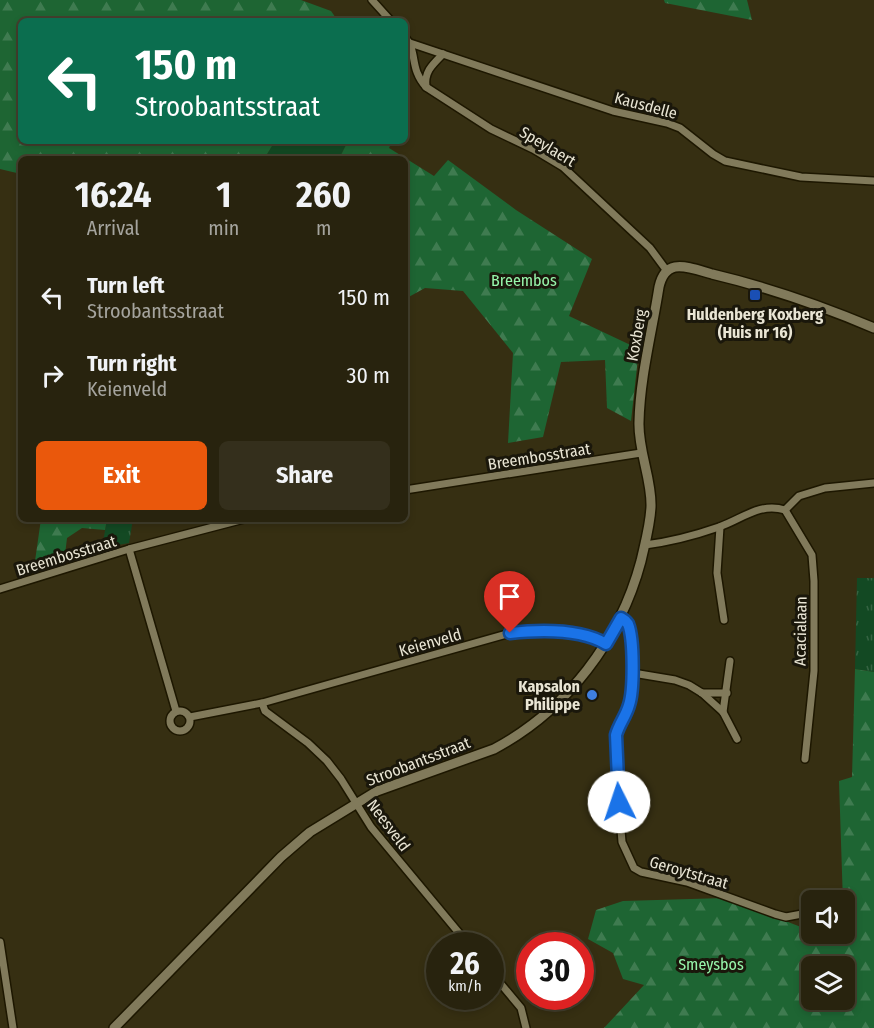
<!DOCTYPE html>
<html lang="en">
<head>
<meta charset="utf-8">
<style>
	body { margin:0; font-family:"Fira Sans Condensed",sans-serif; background:#342f1c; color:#f1f3f6; height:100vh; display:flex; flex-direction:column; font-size:22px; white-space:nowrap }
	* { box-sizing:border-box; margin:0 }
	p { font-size:20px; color:#a5a49e }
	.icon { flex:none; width:33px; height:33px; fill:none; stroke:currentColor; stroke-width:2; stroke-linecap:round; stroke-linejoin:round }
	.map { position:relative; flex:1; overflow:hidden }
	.panel { position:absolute; left:18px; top:156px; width:390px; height:366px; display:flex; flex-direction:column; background:#28230e; border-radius:9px; box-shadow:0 3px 9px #0003,0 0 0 2px #44402e }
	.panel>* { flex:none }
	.hud { position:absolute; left:18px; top:18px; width:390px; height:126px; border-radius:9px; box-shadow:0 3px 9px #0003,0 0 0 2px #44402e; background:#0b6e4f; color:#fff; overflow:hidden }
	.controls { position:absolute; left:801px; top:890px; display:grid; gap:12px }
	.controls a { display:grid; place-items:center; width:54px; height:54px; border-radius:9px; background:#28230e; box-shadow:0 3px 9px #0003,0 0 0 2px #44402e; font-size:30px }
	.speed { position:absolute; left:426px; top:932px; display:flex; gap:12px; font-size:30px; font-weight:700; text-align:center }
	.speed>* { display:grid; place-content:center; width:78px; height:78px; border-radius:50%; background:#28230e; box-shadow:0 3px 9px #0003,0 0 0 2px #44402e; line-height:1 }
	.speed small { font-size:15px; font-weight:400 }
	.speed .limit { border:9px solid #d22; background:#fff; color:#111 }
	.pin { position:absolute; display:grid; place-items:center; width:51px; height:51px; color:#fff; margin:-62px -26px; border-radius:50% 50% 50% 0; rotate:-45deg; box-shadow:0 0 6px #0007 }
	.pin .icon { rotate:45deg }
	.me { position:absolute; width:66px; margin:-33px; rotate:356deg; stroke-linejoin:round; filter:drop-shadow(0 0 4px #0008) }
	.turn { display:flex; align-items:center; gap:21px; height:126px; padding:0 18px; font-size:27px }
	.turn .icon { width:78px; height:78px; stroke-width:2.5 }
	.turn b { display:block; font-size:42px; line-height:51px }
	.eta { display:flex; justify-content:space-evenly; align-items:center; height:102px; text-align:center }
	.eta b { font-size:36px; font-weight:700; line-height:42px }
	.action { display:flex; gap:12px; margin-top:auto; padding:12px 18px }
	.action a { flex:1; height:69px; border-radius:9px; background:#ea580c; color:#fff; font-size:24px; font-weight:700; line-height:69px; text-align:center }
	.action a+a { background:#342f1c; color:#f1f3f6 }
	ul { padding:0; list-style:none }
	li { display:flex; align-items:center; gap:18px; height:78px; padding:0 18px }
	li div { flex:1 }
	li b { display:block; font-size:22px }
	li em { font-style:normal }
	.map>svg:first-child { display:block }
</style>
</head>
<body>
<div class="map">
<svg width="874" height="1028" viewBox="0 0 874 1028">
	<defs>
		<pattern id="grass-tufts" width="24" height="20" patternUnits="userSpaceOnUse" patternTransform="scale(1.5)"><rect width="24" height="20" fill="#134923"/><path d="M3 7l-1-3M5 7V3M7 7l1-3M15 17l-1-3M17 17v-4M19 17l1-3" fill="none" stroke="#356342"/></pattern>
		<pattern id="forest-firs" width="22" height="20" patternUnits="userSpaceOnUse" patternTransform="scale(1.5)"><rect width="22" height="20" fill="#1e6533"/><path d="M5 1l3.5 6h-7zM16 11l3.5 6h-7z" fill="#3f7b50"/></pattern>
	</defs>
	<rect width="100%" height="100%" fill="#362f12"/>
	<g fill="url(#grass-tufts)">
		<path d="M275 141H348L339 159H264Z"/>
		<path d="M107 519H133L129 543 102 548Z"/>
		<path d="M857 578H874V672L855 669Z"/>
	</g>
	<g fill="url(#forest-firs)" fill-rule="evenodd">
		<path d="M0 0H301L331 11 338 21H21V141H275L264 159H21V174L0 169Z"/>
		<path d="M664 0H747L752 20 665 3Z"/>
		<path d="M348 141H392L389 148 434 176 448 160 516 210 592 259 569 316 639 349 631 421 607 408 605 360 561 362 543 437 508 443 513 353 463 291 425 288 405 299V159H339Z"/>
		<path d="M41 519H107L105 530 82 528 67 538 64 563 34 568Z"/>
		<path d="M855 669 874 672V1028H604L644 985 623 979 613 953 588 939 596 910 623 901 725 898 801 927 811 921 812 933H844L839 781 852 777ZM812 966H844V999H812Z"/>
	</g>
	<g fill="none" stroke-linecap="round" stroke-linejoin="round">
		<g stroke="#1d1700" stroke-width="10">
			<g id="street">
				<path d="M372 0 391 21"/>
				<path d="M405 37C418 52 409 68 426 87 424 72 432 65 443 54"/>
				<path d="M410 43 613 111 667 123 680 128 713 154 725 161 801 177 874 181"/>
				<path d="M426 87 491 129 533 149 563 167 650 248 667 271"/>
				<path d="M405 490 641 453"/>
				<path d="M785 510 812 555 814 581V671L805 759"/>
				<path d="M785 510 799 496 825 488 874 483"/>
				<path d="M720 527 717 573 724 620"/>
				<path d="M645 545C669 542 696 535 719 527 742 519 760 502 785 510"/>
				<path d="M129 549 176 711"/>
				<path d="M0 589 129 549 244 519"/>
				<path d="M621 618 628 626 633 673 629 707 618 727 616 735 617 782 622 842 634 868 641 872 687 882 775 914 786 917 802 914 812 907"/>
				<path d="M633 673 675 680 689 685 702 693 723 712 737 739"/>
				<path d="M702 693H727"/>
				<path d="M262 703 265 711 308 743 327 761 341 779 371 827 469 945"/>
				<circle cx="180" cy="721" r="10"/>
				<path d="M723 712 730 661"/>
				<path d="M190 717 262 703 510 633C539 630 580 629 606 644"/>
				<path d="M831 900 834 899"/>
				<path d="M0 942 13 1028"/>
				<path d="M490 971 521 1008 526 1028"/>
			</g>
		</g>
		<g stroke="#1d1700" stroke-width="12">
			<path id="secondary" d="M114 1028 281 857 310 832 377 791 494 749C567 710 620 640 641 561 645 543 650 526 651 507 652 479 638 451 639 422 640 377 652 332 659 287 661 278 665 269 675 267 686 265 701 271 712 274 767 287 822 306 874 328"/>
		</g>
		<use href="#street" stroke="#817a5b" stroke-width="7"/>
		<use href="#secondary" stroke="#817a5b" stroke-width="9"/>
	</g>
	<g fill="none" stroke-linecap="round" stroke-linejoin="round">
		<g stroke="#114b97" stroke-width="15">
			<path id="route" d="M510 633C539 630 581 629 606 644L621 618C625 620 626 621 628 624 634 639 634 690 629 705 626 716 619 724 616 735L619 802"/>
		</g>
		<use href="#route" stroke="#1a73e8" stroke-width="10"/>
	</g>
	<rect fill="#1a4fb4" stroke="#1a170b" stroke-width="2" x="749" y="289" width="12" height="12" rx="3"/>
	<circle fill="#3f7fe0" stroke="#1a170b" stroke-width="2" cx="592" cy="695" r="6"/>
	<g text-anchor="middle" stroke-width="6" stroke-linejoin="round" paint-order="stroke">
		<g font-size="16" fill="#e9e5d4" stroke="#1a170b">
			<text transform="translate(646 105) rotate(15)" y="6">Kausdelle</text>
			<text transform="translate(548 146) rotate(31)" y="6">Speylaert</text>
			<text transform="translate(636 335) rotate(-80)" y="6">Koxberg</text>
			<text transform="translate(539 456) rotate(-9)" y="6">Breembosstraat</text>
			<text transform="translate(66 555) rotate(-17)" y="6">Breembosstraat</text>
			<text transform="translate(800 631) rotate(-89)" y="6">Acacialaan</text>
			<text transform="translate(430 642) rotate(-16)" y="6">Keienveld</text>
			<text transform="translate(418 761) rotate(-21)" y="6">Stroobantsstraat</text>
			<text transform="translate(389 825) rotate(53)" y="6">Neesveld</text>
			<text transform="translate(689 872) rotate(16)" y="6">Geroytstraat</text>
		</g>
		<g font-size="16" fill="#97f6ab" stroke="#1a170b">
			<text x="524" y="286">Breembos</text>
			<text x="711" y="970">Smeysbos</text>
		</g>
		<g font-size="16" font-weight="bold" fill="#e9e5d4" stroke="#1a170b">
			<text x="755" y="320">Huldenberg Koxberg<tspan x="755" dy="18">(Huis nr 16)</tspan></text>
			<text x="580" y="692" text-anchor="end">Kapsalon<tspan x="580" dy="18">Philippe</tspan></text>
		</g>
	</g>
</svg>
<div class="controls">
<a><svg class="icon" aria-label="sound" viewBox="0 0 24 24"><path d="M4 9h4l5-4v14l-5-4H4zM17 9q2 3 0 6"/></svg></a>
<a><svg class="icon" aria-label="layers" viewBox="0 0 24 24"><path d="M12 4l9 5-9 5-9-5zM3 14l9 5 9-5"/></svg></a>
</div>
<div class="speed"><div>26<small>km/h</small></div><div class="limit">30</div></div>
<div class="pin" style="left:510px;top:633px;background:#d93025"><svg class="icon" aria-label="arrive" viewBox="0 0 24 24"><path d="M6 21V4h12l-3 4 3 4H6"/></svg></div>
<svg class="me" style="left:619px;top:802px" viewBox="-20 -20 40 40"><circle r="19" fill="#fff"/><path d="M0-13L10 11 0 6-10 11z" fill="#1a73e8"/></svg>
<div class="hud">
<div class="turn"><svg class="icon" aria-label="left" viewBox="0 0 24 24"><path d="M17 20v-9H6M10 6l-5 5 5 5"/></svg><div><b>150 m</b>Stroobantsstraat</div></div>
</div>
<section class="panel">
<div class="eta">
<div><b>16:24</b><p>Arrival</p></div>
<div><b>1</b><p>min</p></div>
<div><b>260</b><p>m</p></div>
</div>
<ul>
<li><svg class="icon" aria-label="left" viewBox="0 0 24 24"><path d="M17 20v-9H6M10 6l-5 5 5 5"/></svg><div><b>Turn left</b><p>Stroobantsstraat</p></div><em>150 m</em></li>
<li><svg class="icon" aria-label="right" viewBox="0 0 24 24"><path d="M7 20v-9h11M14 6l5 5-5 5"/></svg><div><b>Turn right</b><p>Keienveld</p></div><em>30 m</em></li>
</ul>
<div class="action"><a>Exit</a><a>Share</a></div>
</section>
</div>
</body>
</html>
